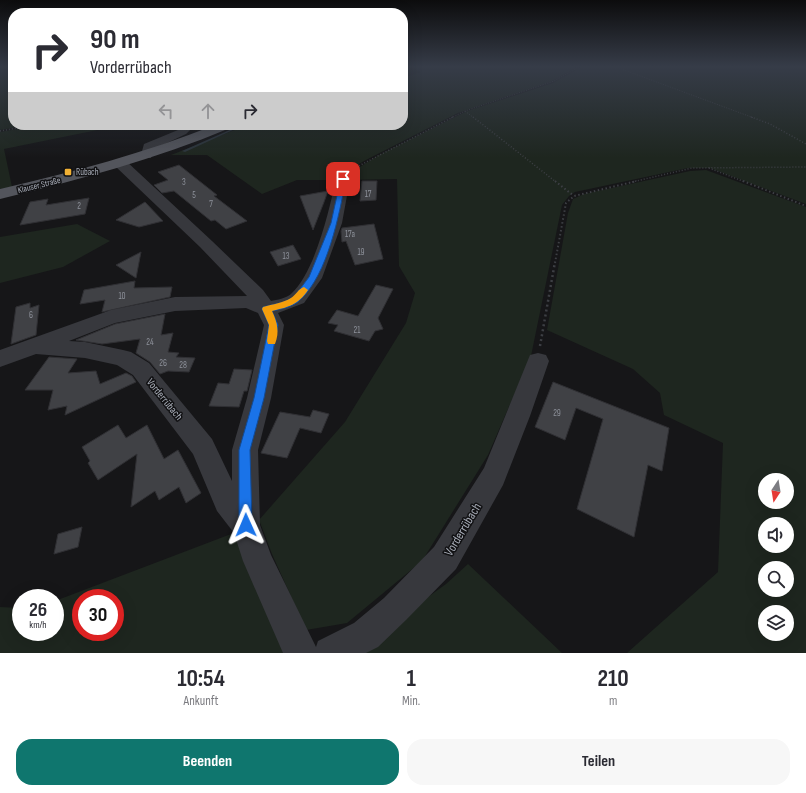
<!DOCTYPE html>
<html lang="de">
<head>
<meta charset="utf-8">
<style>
	body { margin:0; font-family:"Sofia Sans Condensed",sans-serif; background:#f7f7f7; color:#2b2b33; height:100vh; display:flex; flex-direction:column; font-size:15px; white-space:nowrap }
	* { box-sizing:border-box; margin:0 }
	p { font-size:13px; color:#7c7c81 }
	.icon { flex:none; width:22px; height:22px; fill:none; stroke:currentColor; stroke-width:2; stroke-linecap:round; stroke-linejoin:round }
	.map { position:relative; height:653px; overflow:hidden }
	.panel { display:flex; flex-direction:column; background:#fff; flex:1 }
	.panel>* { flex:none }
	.hud { position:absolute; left:8px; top:8px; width:400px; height:122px; border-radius:16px; box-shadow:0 4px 16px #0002; background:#fff; color:#2b2b33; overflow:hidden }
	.needle { width:26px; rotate:192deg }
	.buttons { position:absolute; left:758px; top:473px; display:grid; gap:8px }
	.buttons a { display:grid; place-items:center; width:36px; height:36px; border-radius:50%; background:#fff; box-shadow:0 4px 16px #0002; font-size:20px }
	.speed { position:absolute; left:12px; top:589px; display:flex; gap:8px; font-size:20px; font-weight:700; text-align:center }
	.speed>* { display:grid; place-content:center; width:52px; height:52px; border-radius:50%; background:#fff; box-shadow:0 4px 16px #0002; line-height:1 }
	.speed small { font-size:10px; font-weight:400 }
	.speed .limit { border:6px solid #d22; background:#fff; color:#111 }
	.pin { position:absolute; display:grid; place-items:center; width:34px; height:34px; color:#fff; margin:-17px; border-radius:8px; box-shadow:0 2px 6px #0006 }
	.me { position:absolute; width:44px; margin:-22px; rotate:359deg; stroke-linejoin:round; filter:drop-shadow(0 0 3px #0008) }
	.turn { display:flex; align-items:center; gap:14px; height:84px; padding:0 16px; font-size:18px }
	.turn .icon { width:52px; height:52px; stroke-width:2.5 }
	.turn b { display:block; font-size:28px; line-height:34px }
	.lanes { display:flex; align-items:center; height:38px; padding:0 16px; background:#0003; justify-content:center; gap:20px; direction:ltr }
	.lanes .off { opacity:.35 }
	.eta { display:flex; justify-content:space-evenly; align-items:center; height:68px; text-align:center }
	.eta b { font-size:24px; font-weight:700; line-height:28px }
	.button { display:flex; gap:8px; margin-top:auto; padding:8px 16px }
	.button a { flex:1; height:46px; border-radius:16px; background:#0f766e; color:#fff; font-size:16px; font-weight:700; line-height:46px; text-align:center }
	.button a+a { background:#f7f7f7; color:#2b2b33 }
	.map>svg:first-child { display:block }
</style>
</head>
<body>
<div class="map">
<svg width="806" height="653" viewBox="0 0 806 653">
	<rect width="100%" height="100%" fill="#161618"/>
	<g fill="#1e261f" fill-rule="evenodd">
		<path d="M0 67H13V125H29L0 130Z"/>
		<path d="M412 67H577L552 81 458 113 364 161 349 170 339 180H297L262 194 207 155H171L247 125H403V78L421 72Z"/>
		<path d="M581 67H806V204L710 168H688L575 192 569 196 562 205 531 356 488 455 422 561 347 623 306 630 272 554 259 520 345 422 406 323 415 293 399 266 397 179 345 180 350 173 379 155 467 111 553 83Z"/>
		<path d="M40 125H122L4 149 12 187 0 189V132Z"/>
		<path d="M706 170 806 207V653H627L718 572 723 443 664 415 660 393 633 369 547 330 568 213 573 199 584 194 690 171ZM765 480H787V502H765ZM765 524H787V546H765ZM765 568H787V590H765ZM765 612H787V634H765Z"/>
		<path d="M77 224 110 241 63 267 0 283V237Z"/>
		<path d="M239 531 289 653H0V607L21 608V632H55V601ZM81 598H115V632H81Z"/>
		<path d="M468 564 562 653H351L446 584Z"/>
	</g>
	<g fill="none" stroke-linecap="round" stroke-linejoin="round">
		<path fill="#2c353c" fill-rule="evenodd" d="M241 125H244L185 152 182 151Z"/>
	</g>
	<g fill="#404145" stroke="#303034">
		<path d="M179 165 217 195 214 196 247 221 226 229 215 220 211 221 174 191 162 193 154 185 168 180 158 172Z"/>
		<path d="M362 181H377L376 200 360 201Z"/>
		<path d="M328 191 324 202 313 230 300 196Z"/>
		<path d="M89 198 85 214 20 225 30 202 48 199 46 205Z"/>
		<path d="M145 202 163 221 139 227 116 220Z"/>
		<path d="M374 224 383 259 355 265 346 241 342 242 341 231 342 228Z"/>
		<path d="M293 245 301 259 278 266 270 252Z"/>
		<path d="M141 252 136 278 116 265Z"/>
		<path d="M135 281 134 288 172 287 170 297 102 312 105 300 80 304 84 290Z"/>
		<path d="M376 285 393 289 378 318 383 329 375 331 369 341 334 331 338 325 328 323 337 310 358 316Z"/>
		<path d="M30 303V308L39 305 36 335 11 344 16 307Z"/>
		<path d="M165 314 161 335 173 333 168 352 179 353 176 357 195 358 189 372 168 371 160 374 150 362 136 353 140 339 102 344 76 340 115 324Z"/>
		<path d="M49 357 77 359 68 373 96 371 100 384 126 373 132 376 136 382 65 415 67 406 48 410 53 390H25Z"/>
		<path d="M234 369 252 370 247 391H244L239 407 209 406 218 383 229 384Z"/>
		<path d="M553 382 669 428 662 471 648 465 634 537 577 509 603 419 576 408 565 440 535 427Z"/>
		<path d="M313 410 329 414 321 433 300 428 287 458 261 453 280 412 310 417Z"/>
		<path d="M118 425 126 438 147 425 164 459 178 450 201 493 186 503 179 487 159 500 155 491 131 507 137 454 98 480 88 463 90 461 82 447Z"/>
		<path d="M82 527 78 547 54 554 58 534Z"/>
	</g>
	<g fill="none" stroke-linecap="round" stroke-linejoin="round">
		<g stroke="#3d3f44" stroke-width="1" stroke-dasharray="1 1.5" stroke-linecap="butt">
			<path d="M616 67 754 118"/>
			<path d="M465 111 474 118"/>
			<path d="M451 118 465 111 554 81 579 67"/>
		</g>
		<g stroke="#3d3f44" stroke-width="1.5" stroke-dasharray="1 2" stroke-linecap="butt">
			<path d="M473 117 556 182"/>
			<path d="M751 117 770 124 806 144"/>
			<path d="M0 131 34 125"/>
			<path d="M709 168 745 182"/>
			<path d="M351 170 453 117"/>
			<path d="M632 182 692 168 806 167"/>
		</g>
		<g stroke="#3d3f44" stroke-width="2" stroke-dasharray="1.5 2.5" stroke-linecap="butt">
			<path d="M555 181 574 196"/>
			<path d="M743 181 806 206"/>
			<path d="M555 263 566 203 574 196 637 181"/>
		</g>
		<path stroke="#3d3f44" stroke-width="2.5" stroke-dasharray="2 3" stroke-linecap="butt" d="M540 346 555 262"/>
		<g fill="#37383d" fill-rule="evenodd">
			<path d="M183 125H195L186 134 154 149 151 158H143L141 155 144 144 178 130Z"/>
			<path d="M120 159 125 160 212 241 263 290 271 301C277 300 286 298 291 294 315 272 329 211 336 179L338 176H348L350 179 342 223 322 278 304 303 278 313 284 325 271 398 258 450 260 525 271 555 316 647 318 641 354 623 384 598 434 547 484 468 530 355 538 353 546 355 549 361 530 416 503 485 456 569 406 620 378 647 366 653H283L243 561 234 533 217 511 193 454 133 375 117 365 85 358 36 354 0 367V350L111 310 175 297 247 296 200 247 115 166 114 163 115 160ZM246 308 258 313 264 325 247 398 232 450V481L212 439 149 363 131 352 123 350 85 342 69 341 115 323 175 311Z"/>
		</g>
		<path fill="#53555c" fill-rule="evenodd" d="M215 125H232L230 128C156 159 79 180 0 199V189C73 172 145 153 215 125Z"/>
	</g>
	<linearGradient id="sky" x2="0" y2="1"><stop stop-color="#0c0c0d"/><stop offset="0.42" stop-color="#363c48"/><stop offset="1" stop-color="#363c48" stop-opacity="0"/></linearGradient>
	<rect width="806" height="158" fill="url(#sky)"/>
	<path fill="#1a73e8" stroke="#114b97" d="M341 177 346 179C339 215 328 274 300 300 293 307 281 309 272 311L278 325 264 398 250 450 252 525 251 530 246 532 241 530 239 525V450L254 398 269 325 262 309 263 307 284 302 294 297 309 277 331 223Z"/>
	<path fill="#f59e0b" d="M304 287 308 290C298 305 288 307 272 311 277 322 280 332 275 344H268L267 341 269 325 262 309 263 307C273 304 283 303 291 298 296 295 298 289 304 287Z"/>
	<rect fill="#f2b134" stroke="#111113" stroke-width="1.5" x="64" y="168" width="8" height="8" rx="2"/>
	<g text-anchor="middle" stroke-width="3" stroke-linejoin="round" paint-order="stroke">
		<g font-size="9" fill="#a8adb8" stroke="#111113" text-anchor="start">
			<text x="76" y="175">Rübach</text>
		</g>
		<g font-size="9" fill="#8e929b">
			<text x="184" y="185">3</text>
			<text x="368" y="197">17</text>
			<text x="194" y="198">5</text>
			<text x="211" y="207">7</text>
			<text x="79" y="209">2</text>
			<text x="350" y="237">17a</text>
			<text x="361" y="255">19</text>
			<text x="286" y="259">13</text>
			<text x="122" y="299">10</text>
			<text x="31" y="318">6</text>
			<text x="357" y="333">21</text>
			<text x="150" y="345">24</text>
			<text x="163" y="366">26</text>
			<text x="183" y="368">28</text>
			<text x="557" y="416">29</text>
		</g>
		<g font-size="9" fill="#a8adb8" stroke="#111113">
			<text transform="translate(39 185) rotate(-14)" y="3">Klauser Straße</text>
		</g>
		<g font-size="11" fill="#a8adb8" stroke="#111113">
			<text transform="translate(165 399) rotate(51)" y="4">Vorderrübach</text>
		</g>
		<g font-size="13" fill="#a8adb8" stroke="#111113">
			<text transform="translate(462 529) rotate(-59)" y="5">Vorderrübach</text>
		</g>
	</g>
</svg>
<div class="buttons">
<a><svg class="needle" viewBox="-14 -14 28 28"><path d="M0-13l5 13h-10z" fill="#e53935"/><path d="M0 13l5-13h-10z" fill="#7c7c81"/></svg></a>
<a><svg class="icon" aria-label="sound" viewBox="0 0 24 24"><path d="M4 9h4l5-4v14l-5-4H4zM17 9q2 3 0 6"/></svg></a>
<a><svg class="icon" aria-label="search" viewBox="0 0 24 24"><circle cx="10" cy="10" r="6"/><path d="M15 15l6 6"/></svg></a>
<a><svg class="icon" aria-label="layers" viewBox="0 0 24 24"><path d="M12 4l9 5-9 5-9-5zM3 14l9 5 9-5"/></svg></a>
</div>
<div class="speed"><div>26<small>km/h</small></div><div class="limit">30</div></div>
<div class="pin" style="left:343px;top:179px;background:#d93025"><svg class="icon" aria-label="arrive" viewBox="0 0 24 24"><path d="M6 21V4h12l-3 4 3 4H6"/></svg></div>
<svg class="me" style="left:246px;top:525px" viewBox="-20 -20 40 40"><path d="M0-17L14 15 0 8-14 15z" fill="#1a73e8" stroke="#fff" stroke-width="4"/></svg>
<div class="hud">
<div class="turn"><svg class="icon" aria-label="right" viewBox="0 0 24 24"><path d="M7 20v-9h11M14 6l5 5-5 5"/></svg><div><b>90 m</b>Vorderrübach</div></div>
<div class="lanes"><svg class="icon off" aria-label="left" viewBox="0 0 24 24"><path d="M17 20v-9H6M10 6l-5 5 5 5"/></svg><svg class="icon off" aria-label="ahead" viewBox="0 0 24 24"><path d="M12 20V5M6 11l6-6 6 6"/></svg><svg class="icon" aria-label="right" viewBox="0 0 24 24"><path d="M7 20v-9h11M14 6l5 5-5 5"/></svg></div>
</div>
</div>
<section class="panel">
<div class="eta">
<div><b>10:54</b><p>Ankunft</p></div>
<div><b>1</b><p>Min.</p></div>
<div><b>210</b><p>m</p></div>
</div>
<div class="button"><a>Beenden</a><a>Teilen</a></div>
</section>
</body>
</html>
